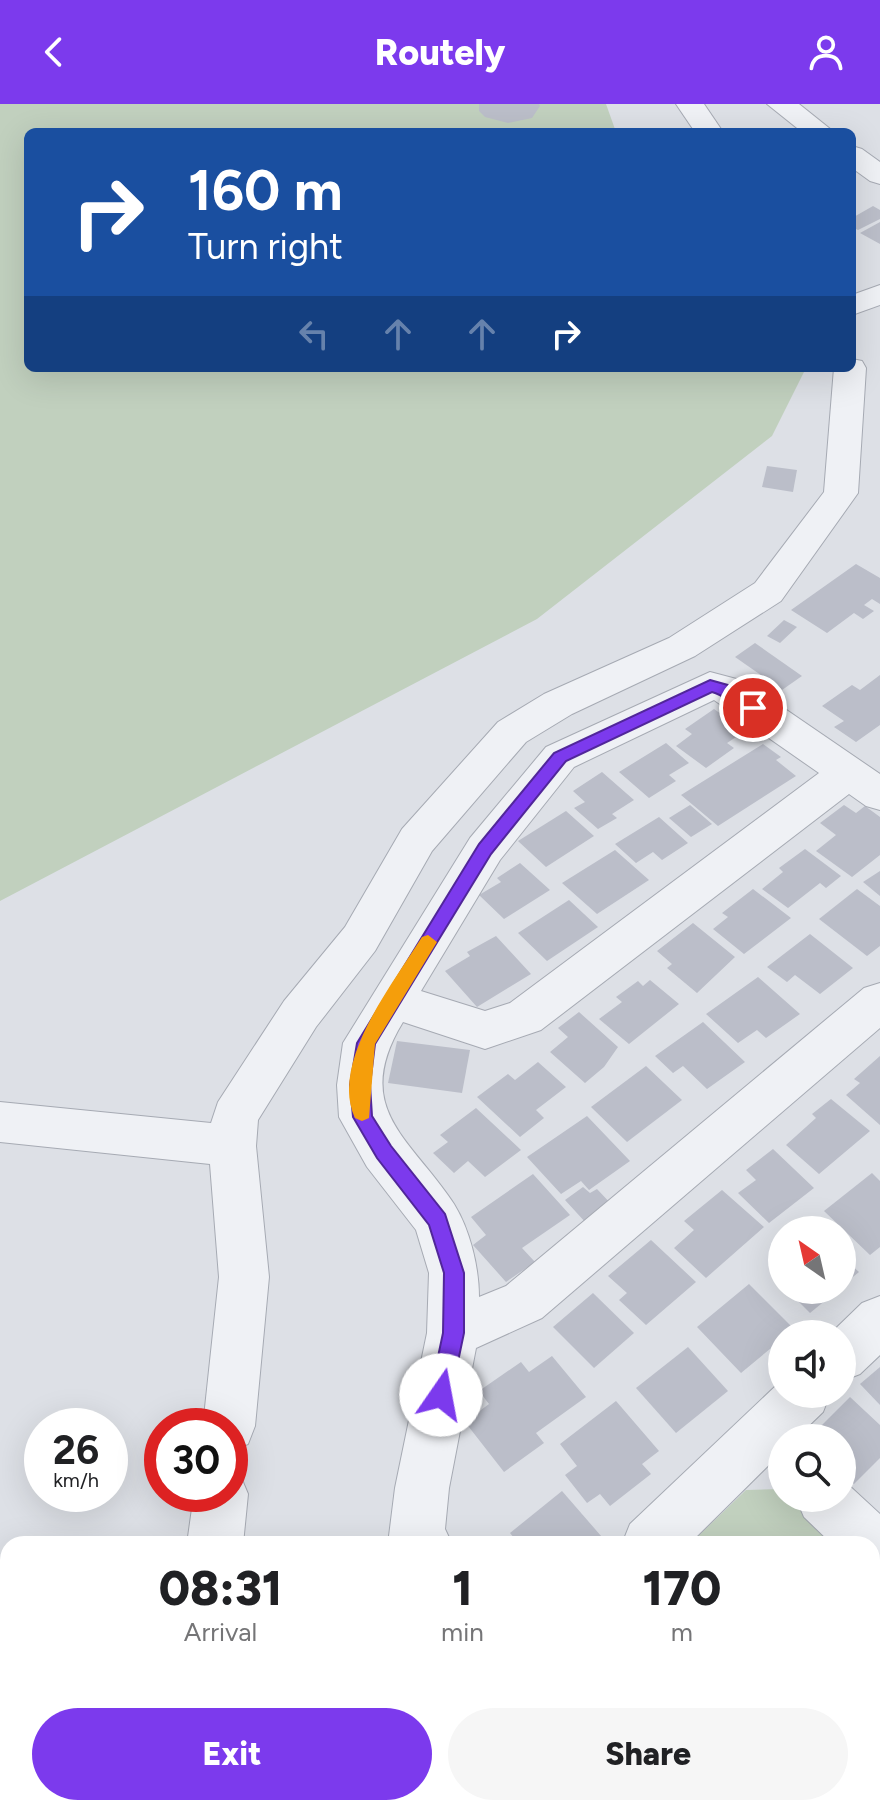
<!DOCTYPE html>
<html lang="en">
<head>
<meta charset="utf-8">
<style>
	body { margin:0; font-family:Figtree,sans-serif; background:#f6f6f6; color:#202124; height:100vh; display:flex; flex-direction:column; font-size:30px; white-space:nowrap }
	* { box-sizing:border-box; margin:0 }
	p { font-size:26px; color:#757577 }
	.icon { flex:none; width:44px; height:44px; fill:none; stroke:currentColor; stroke-width:2; stroke-linecap:round; stroke-linejoin:round }
	.map { position:relative; flex:1; overflow:hidden }
	.side { position:absolute; left:0px; top:1432px; width:880px; height:280px; display:flex; flex-direction:column; background:#fff; border-radius:24px 24px 0 0; box-shadow:0 8px 32px #0002 }
	.side>* { flex:none }
	.top-card { position:absolute; left:24px; top:24px; width:832px; height:244px; border-radius:12px; box-shadow:0 8px 32px #0002; background:#1a4fa0; color:#fff; overflow:hidden }
	.needle { width:52px; rotate:326deg }
	.controls { position:absolute; left:768px; top:1112px; display:grid; gap:16px }
	.controls a { display:grid; place-items:center; width:88px; height:88px; border-radius:50%; background:#fff; box-shadow:0 8px 32px #0002; font-size:40px }
	.speed { position:absolute; left:24px; top:1304px; display:flex; gap:16px; font-size:40px; font-weight:700; text-align:center }
	.speed>* { display:grid; place-content:center; width:104px; height:104px; border-radius:50%; background:#fff; box-shadow:0 8px 32px #0002; line-height:1 }
	.speed small { font-size:20px; font-weight:400 }
	.speed .limit { border:12px solid #d22; background:#fff; color:#111 }
	.pin { position:absolute; display:grid; place-items:center; width:68px; height:68px; color:#fff; margin:-34px; border:4px solid #fff; border-radius:50%; box-shadow:0 2px 8px #0007 }
	.me { position:absolute; width:88px; margin:-44px; rotate:12deg; stroke-linejoin:round; filter:drop-shadow(0 0 6px #0008) }
	.turn { display:flex; align-items:center; gap:28px; height:168px; padding:0 32px; font-size:36px }
	.turn .icon { width:104px; height:104px; stroke-width:2.5 }
	.turn b { display:block; font-size:56px; line-height:68px }
	.lanes { display:flex; align-items:center; height:76px; padding:0 32px; background:#0003; justify-content:center; gap:40px; direction:ltr }
	.lanes .off { opacity:.35 }
	.eta { display:flex; justify-content:space-evenly; align-items:center; height:136px; text-align:center }
	.eta b { font-size:48px; font-weight:800; line-height:56px }
	.cta { display:flex; gap:16px; margin-top:auto; padding:16px 32px }
	.cta a { flex:1; height:92px; border-radius:48px; background:#7c3aed; color:#fff; font-size:32px; font-weight:800; line-height:92px; text-align:center }
	.cta a+a { background:#f6f6f6; color:#202124 }
	header { display:flex; justify-content:space-between; align-items:center; height:104px; padding:0 32px; background:#7c3aed; color:#fff; font-size:36px; font-weight:800 }
	.map>svg:first-child { display:block }
</style>
</head>
<body>
<header><svg class="icon" aria-label="back" viewBox="0 0 24 24"><path d="M15 5l-7 7 7 7"/></svg>Routely<svg class="icon" aria-label="person" viewBox="0 0 24 24"><circle cx="12" cy="8" r="4"/><path d="M4 21q1-7 8-7t8 7"/></svg></header>
<div class="map">
<svg width="880" height="1712" viewBox="0 0 880 1712">
	<rect width="100%" height="100%" fill="#dde0e6"/>
	<g fill="#c1d0be">
		<path d="M0 0H606L616 28H28V264H806L772 332 537 515 0 797Z"/>
		<path d="M782 1385V1394H793L841 1440H690L746 1386Z"/>
		<path d="M872 1470 880 1478V1624L872 1633Z"/>
		<path d="M419 1704H808L801 1712H414Z"/>
	</g>
	<g fill="#bbbec9">
		<path d="M479 0H539L540 2 532 14 508 19 485 13 479 7Z"/>
		<path d="M873 102 880 106V115L858 126 852 123V114Z"/>
		<path d="M880 118V140L860 129Z"/>
		<path d="M767 362 797 366 793 388 762 383Z"/>
		<path d="M856 460 880 474V500L872 495 864 501 874 507 863 515 854 509 827 529 791 506Z"/>
		<path d="M784 516 797 523 780 539 767 532Z"/>
		<path d="M755 539 802 572 782 586 735 553Z"/>
		<path d="M880 571V621L856 638 834 623 844 617 822 602 852 581 860 586Z"/>
		<path d="M714 605 745 627 727 639 734 644 706 664 676 642 692 630 685 625Z"/>
		<path d="M666 639 689 659 669 671 676 677 649 694 619 668Z"/>
		<path d="M763 640 781 653 776 656 796 672 718 722 681 691Z"/>
		<path d="M602 668 634 696 612 710 617 714 598 725 574 704 585 698 573 687Z"/>
		<path d="M690 701 712 720 691 733 669 714Z"/>
		<path d="M844 701 856 709 865 702 880 713V751L852 773 816 747 836 731 820 719Z"/>
		<path d="M566 707 594 732 546 763 518 737Z"/>
		<path d="M659 713 688 739 662 756 653 748 636 759 615 740Z"/>
		<path d="M805 745 841 772 826 784 820 779 788 804 762 785 783 768 779 764Z"/>
		<path d="M615 746 649 776 597 810 562 779Z"/>
		<path d="M520 759 550 786 504 815 479 791 501 778 497 774Z"/>
		<path d="M880 767V792L863 778Z"/>
		<path d="M753 785 791 814 744 850 713 825 728 813 722 809Z"/>
		<path d="M857 785 880 802V842L867 852 819 815Z"/>
		<path d="M569 796 598 823 547 857 518 829Z"/>
		<path d="M693 819 735 853 697 889 667 864 672 860 657 847Z"/>
		<path d="M810 830 853 864 820 890 795 871 787 878 767 863Z"/>
		<path d="M496 832 531 870 477 903 445 867 470 852 467 848Z"/>
		<path d="M758 873 800 910 766 934 757 926 738 939 706 910Z"/>
		<path d="M650 876 679 900 629 940 599 915 622 898 616 893 638 877 643 882Z"/>
		<path d="M579 908 618 943 604 963 585 979 550 948 568 933 558 924Z"/>
		<path d="M703 918 745 958 707 985 683 962 673 969 655 952Z"/>
		<path d="M397 937 470 946 462 989 388 979Z"/>
		<path d="M880 952V1021L846 991 860 979 854 975Z"/>
		<path d="M538 958 566 983 536 1006 544 1014 520 1033 477 993 508 970 515 976Z"/>
		<path d="M646 962 682 996 627 1038 591 1003Z"/>
		<path d="M831 995 870 1027 819 1070 786 1041 816 1014 812 1010Z"/>
		<path d="M476 1004 521 1046 485 1073 468 1057 454 1069 433 1049 448 1038 440 1031Z"/>
		<path d="M587 1012 630 1057 589 1086 581 1077 561 1090 527 1053Z"/>
		<path d="M773 1045 814 1084 769 1119 738 1089 756 1076 746 1066Z"/>
		<path d="M872 1069 880 1077V1143L870 1151 824 1107Z"/>
		<path d="M533 1070 570 1111 522 1144 535 1158 506 1178 473 1141 486 1131 471 1113Z"/>
		<path d="M583 1083 590 1089 597 1085 613 1102 587 1120 565 1096Z"/>
		<path d="M722 1086 764 1123 706 1174 674 1144 694 1126 684 1117Z"/>
		<path d="M651 1136 696 1178 646 1221 619 1196 627 1189 608 1172Z"/>
		<path d="M842 1153 859 1168 842 1182Z"/>
		<path d="M749 1180 794 1225 782 1230V1235L741 1269 697 1223Z"/>
		<path d="M787 1186H838L810 1209Z"/>
		<path d="M593 1189 634 1229 594 1264 553 1223Z"/>
		<path d="M688 1243 728 1287 676 1329 636 1284Z"/>
		<path d="M552 1252 586 1293 536 1329 544 1339 504 1368 465 1318 489 1300 479 1287 521 1258 529 1268Z"/>
		<path d="M880 1263V1301L860 1280Z"/>
		<path d="M850 1293 880 1321V1354L854 1380 842 1368V1334H824L822 1321Z"/>
		<path d="M616 1297 659 1347 642 1360 651 1370 610 1402 600 1390 587 1399 565 1371 577 1362 560 1340Z"/>
		<path d="M562 1387 608 1440H519L510 1429Z"/>
		<path d="M315 1704H337L332 1712H312Z"/>
	</g>
	<g fill="none" stroke-linecap="round" stroke-linejoin="round">
		<g stroke="#a6aab3" stroke-width="2">
			<g id="minor">
				<path d="M676 0H704L723 28H695Z"/>
				<path d="M767 0H799L834 28H802Z"/>
				<path d="M852 42 862 45 880 58V80L870 77 852 64Z"/>
				<path d="M880 181V201L852 211V191Z"/>
				<path d="M852 255 862 257 866 264 858 389 781 497 695 552 572 610 526 638 432 747 375 847 316 923 258 1016 256 1042 269 1173 255 1322 248 1340 230 1347V1322H203L219 1173 210 1060 0 1038V998L211 1019 218 998 284 897 345 823 402 725 498 618 544 590 669 534 755 479 824 388 834 264H852Z"/>
				<path d="M710 568 744 577 880 670V706L866 702 849 690 541 926 485 945 403 918C350 1005 411 1034 454 1100 470 1126 479 1163 479 1193L506 1182 864 884 880 879V924L542 1214 476 1244 449 1384 445 1425 452 1440H393L389 1432 395 1384 427 1229 429 1169 416 1126 367 1063 339 1013 337 981 343 939 470 734 546 643ZM714 596 819 669 510 899 485 907 421 887 500 756 574 663Z"/>
				<path d="M880 1192V1251L860 1270 842 1277V1230H830L862 1199Z"/>
				<path d="M782 1276V1290H830L823 1308 796 1334H782V1348L689 1440H622L630 1420Z"/>
				<path d="M230 1367 240 1371 248 1390 243 1440H187L194 1390H230Z"/>
				<path d="M842 1375 880 1410V1475L872 1471V1440H832L804 1413 796 1394H842Z"/>
				<path d="M880 1642 879 1712H815L818 1704H872V1645Z"/>
				<path d="M100 1704H160L157 1712H97Z"/>
				<path d="M355 1704H419L416 1712H352Z"/>
			</g>
		</g>
		<use href="#minor" fill="#eff1f5" fill-rule="evenodd"/>
	</g>
	<path fill="#7c3aed" stroke="#51269a" stroke-width="2" d="M710 576 735 583 759 600V608C743 610 728 592 712 588L566 657 491 750 375 940 370 981 372 1012 391 1042 445 1110 464 1169V1229L451 1291 448 1298 441 1301 433 1298 430 1291 443 1229 444 1169 429 1121 377 1054 353 1013 350 981 357 939 479 740 554 649Z"/>
	<path fill="#f59e0b" d="M428 831 437 838 375 940 369 1014 362 1017 355 1014C329 959 394 878 422 833Z"/>
</svg>
<div class="controls">
<a><svg class="needle" viewBox="-14 -14 28 28"><path d="M0-13l5 13h-10z" fill="#e53935"/><path d="M0 13l5-13h-10z" fill="#757577"/></svg></a>
<a><svg class="icon" aria-label="sound" viewBox="0 0 24 24"><path d="M4 9h4l5-4v14l-5-4H4zM17 9q2 3 0 6"/></svg></a>
<a><svg class="icon" aria-label="search" viewBox="0 0 24 24"><circle cx="10" cy="10" r="6"/><path d="M15 15l6 6"/></svg></a>
</div>
<div class="speed"><div>26<small>km/h</small></div><div class="limit">30</div></div>
<div class="pin" style="left:753px;top:604px;background:#d93025"><svg class="icon" aria-label="arrive" viewBox="0 0 24 24"><path d="M6 21V4h12l-3 4 3 4H6"/></svg></div>
<svg class="me" style="left:441px;top:1291px" viewBox="-20 -20 40 40"><circle r="19" fill="#fff"/><path d="M0-13L10 11 0 6-10 11z" fill="#7c3aed"/></svg>
<div class="top-card">
<div class="turn"><svg class="icon" aria-label="right" viewBox="0 0 24 24"><path d="M7 20v-9h11M14 6l5 5-5 5"/></svg><div><b>160 m</b>Turn right</div></div>
<div class="lanes"><svg class="icon off" aria-label="left" viewBox="0 0 24 24"><path d="M17 20v-9H6M10 6l-5 5 5 5"/></svg><svg class="icon off" aria-label="ahead" viewBox="0 0 24 24"><path d="M12 20V5M6 11l6-6 6 6"/></svg><svg class="icon off" aria-label="ahead" viewBox="0 0 24 24"><path d="M12 20V5M6 11l6-6 6 6"/></svg><svg class="icon" aria-label="right" viewBox="0 0 24 24"><path d="M7 20v-9h11M14 6l5 5-5 5"/></svg></div>
</div>
<section class="side">
<div class="eta">
<div><b>08:31</b><p>Arrival</p></div>
<div><b>1</b><p>min</p></div>
<div><b>170</b><p>m</p></div>
</div>
<div class="cta"><a>Exit</a><a>Share</a></div>
</section>
</div>
</body>
</html>
